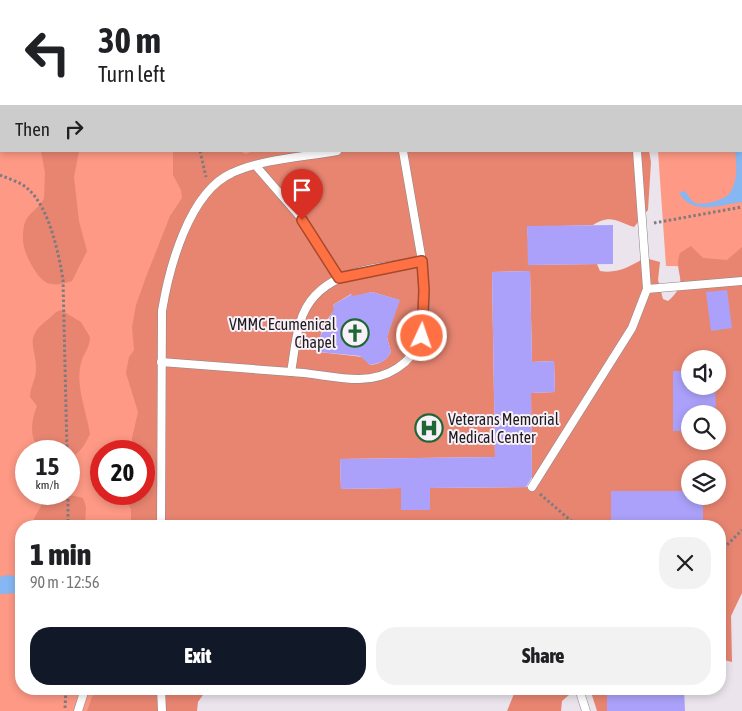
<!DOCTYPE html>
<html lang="en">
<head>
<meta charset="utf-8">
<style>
	body { margin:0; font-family:"Asap Condensed",sans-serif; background:#f2f2f2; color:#202124; height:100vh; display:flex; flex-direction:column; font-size:19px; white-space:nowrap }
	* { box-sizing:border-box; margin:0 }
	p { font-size:16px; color:#757577 }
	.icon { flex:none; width:28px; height:28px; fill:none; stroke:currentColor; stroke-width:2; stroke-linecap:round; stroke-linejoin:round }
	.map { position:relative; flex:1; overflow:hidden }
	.sheet { position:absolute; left:15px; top:520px; width:711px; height:175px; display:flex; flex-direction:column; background:#fff; border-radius:20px; box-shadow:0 2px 8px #0003 }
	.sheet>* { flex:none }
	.hud { position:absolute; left:0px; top:0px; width:742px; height:152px; box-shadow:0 2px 8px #0003; background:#fff; color:#202124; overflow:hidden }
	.fabs { position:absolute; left:681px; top:350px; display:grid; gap:10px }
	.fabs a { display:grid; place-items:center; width:45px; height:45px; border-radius:50%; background:#fff; box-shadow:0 2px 8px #0003; font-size:25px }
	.speed { position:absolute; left:15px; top:440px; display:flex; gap:10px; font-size:25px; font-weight:700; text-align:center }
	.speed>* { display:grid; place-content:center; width:65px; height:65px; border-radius:50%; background:#fff; box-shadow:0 2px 8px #0003; line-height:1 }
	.speed small { font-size:12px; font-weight:400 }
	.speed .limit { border:8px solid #d22; background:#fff; color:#111 }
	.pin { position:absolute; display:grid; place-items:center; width:42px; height:42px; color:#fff; margin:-51px -21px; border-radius:50% 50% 50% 0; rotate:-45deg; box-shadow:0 0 5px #0007 }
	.pin .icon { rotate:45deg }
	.me { position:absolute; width:55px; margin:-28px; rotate:3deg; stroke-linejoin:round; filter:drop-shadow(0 0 4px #0008) }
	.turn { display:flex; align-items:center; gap:18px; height:105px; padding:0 15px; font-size:22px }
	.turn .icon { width:65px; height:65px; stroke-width:2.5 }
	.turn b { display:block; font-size:35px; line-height:42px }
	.then { display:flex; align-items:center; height:48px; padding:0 15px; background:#0003; gap:10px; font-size:19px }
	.round { display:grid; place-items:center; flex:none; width:52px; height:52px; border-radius:20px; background:#f2f2f2 }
	.overview { display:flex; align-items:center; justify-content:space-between; height:85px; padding:0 15px }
	h1 { font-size:30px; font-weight:800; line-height:38px }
	.action { display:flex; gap:10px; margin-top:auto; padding:10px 15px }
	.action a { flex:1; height:58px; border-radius:20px; background:#111827; color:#fff; font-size:20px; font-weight:800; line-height:58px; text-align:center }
	.action a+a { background:#f2f2f2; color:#202124 }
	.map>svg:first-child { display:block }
</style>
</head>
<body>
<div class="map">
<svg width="742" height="711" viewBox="0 0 742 711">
	<rect width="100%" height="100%" fill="#ebe4ec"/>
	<path fill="#fd9985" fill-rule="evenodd" d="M0 0H742V267L666 266 658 151H741V1H1V151H374L169 526H21V689H170V711H0ZM26 451H69V494H26ZM101 451H144V494H101Z"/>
	<g fill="#e88571" fill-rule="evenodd">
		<path d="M318 0H470L471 1H318Z"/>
		<path d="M41 151H79L74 177 79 221 87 251 72 281C48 289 42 283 31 264 24 251 21 241 24 226 27 212 40 209 44 198L45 173Z"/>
		<path d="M173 151H239L246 154 253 151H649L651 162 648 210 634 227C616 221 611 214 593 225L527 227 530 265 597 264 600 271C618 274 630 266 645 258L660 262 658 280 663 299 668 301C692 280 672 274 680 253L691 246 703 258 727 260 742 247V593L731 616 732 662 720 659V526H703V496H718V469H690V491H611V526H131V509L123 494H144V451H132V438L138 412 126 373 129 357 134 350 132 327 136 305 146 277 170 216 182 198 181 190 173 175ZM530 271 532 362 554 361 555 392 531 393 532 487 430 488V510H401V488L341 489 340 459 495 457 492 272ZM372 292 399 300 387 337 391 352C386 361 380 364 370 365L363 357 319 352C318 337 324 321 335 310L333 305 351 294 353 297ZM690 359H718V386H690ZM690 414H718V441H690Z"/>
		<path d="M61 310 81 322 90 337C90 348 83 354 81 363 75 385 87 413 90 434 85 444 80 455 69 457V451L39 450C29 436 31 421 37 406L30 397C30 388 36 378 36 370 37 348 23 339 46 321 52 317 54 312 61 310Z"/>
		<path d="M41 494C56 494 70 494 83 498L86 507 85 526H30L41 506Z"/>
		<path d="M95 689H207L198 702 197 711H87Z"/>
		<path d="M516 689H576L562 701 561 711H507Z"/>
		<path d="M590 689H607V711H597Z"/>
	</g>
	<g fill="#86b7f3">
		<path d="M742 121V202C719 205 693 216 679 193L685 191C688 195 691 201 695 203 703 206 724 200 729 194 738 183 737 164 735 151H741Z"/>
		<path d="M7 575 21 577V593L0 594V577Z"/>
	</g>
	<g fill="#aca1fa">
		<path d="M613 225V264L528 265 527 226Z"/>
		<path d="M530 271 532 362 554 361 555 392 531 393 532 477 526 487 430 488V510H401V488L341 489 340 459 495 457 492 272Z"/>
		<path d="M727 290 732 328 711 331 706 292Z"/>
		<path d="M372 292 400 300 387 337 391 352 387 358 382 362 370 365 360 356 319 352 320 337 334 309 333 305 352 294V296Z"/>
		<path d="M673 371H690V386H715L716 414H690V431H673Z"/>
		<path d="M611 491H690V496H703V526H611Z"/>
		<path d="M607 689H684L685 711H607Z"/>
	</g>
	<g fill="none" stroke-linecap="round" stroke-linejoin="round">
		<g stroke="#8b848b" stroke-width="9">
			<g id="service">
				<path d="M741 80 742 79"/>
				<path d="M403 151 422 261C377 268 315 269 300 323 295 339 294 356 291 372 314 373 336 379 359 379 387 379 412 364 422 337 428 321 424 279 422 261"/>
				<path d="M256 166 302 219 339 277"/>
				<path d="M647 289 742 281"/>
				<path d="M161 362 291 372"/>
				<path d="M532 487 632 328 647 289 637 151"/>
				<path d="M161 526 162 311C169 268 189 192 232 173 261 159 305 157 337 151"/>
				<path d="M161 689 162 711"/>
				<path d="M579 689 586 711"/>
				<path d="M78 711 85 689"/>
			</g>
		</g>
		<g stroke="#7f7a7f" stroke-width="3" stroke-dasharray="2.5 2.5" stroke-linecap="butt">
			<path d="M49 0V1"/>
			<path d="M169 0V1"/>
			<path d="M312 0V1"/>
			<path d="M741 47H742"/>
			<path d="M0 89 1 88"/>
			<path d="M200 151 206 177"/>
			<path d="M0 175C9 179 21 182 28 189 49 207 59 254 63 280L67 451"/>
			<path d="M654 223 742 207"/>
			<path d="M68 494V526"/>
			<path d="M540 494 577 526"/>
			<path d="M720 552 742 530"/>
			<path d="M65 708 66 689"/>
		</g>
		<use href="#service" stroke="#fff" stroke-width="8"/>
	</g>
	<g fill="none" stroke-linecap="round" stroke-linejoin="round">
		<g stroke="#a6492c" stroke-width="12">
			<path id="route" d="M302 220 339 278 422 261 424 290 422 336"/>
		</g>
		<use href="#route" stroke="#ff7043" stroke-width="9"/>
	</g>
	<defs>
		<g id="church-ring" transform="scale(1.4375)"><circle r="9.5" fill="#f8f1f9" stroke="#1e6734" stroke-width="1.5"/><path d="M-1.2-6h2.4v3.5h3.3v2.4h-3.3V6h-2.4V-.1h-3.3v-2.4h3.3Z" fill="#1e6734"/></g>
		<g id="hospital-ring" transform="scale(1.4375)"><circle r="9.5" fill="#f8f1f9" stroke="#1e6734" stroke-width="1.5"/><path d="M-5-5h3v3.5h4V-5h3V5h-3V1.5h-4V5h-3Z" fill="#1e6734"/></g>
	</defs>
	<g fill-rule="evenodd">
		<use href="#church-ring" x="355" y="333"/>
		<use href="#hospital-ring" x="429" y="428"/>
	</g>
	<g text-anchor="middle" stroke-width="4" stroke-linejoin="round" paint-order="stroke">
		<g font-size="16" fill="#1e1b1e" stroke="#f8f1f9" text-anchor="end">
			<text x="336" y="330">VMMC Ecumenical<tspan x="336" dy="18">Chapel</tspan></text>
			<text x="448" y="425" text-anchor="start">Veterans Memorial<tspan x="448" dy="18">Medical Center</tspan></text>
		</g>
	</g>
</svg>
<div class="fabs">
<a><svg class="icon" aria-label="sound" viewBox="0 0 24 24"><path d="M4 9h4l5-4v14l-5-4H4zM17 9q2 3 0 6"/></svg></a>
<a><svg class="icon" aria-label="search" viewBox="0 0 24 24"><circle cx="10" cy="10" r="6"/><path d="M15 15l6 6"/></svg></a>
<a><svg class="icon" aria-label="layers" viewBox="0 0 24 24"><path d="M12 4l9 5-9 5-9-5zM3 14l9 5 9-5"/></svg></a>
</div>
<div class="speed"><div>15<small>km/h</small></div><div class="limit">20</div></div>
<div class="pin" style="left:302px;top:220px;background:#d93025"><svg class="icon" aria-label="arrive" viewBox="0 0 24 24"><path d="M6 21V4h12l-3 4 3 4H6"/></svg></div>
<svg class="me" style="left:422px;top:336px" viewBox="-20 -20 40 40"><circle r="17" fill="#ff7043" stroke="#fff" stroke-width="3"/><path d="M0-11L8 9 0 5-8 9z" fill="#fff"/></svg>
<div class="hud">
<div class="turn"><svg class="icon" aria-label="left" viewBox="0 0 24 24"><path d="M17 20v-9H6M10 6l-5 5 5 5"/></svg><div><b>30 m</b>Turn left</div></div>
<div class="then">Then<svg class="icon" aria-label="right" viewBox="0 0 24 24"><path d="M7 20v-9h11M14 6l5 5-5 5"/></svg></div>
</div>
<section class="sheet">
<div class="overview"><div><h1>1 min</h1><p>90 m · 12:56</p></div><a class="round"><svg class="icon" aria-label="close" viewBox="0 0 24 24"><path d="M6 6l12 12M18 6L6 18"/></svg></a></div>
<div class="action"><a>Exit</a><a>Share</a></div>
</section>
</div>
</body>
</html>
